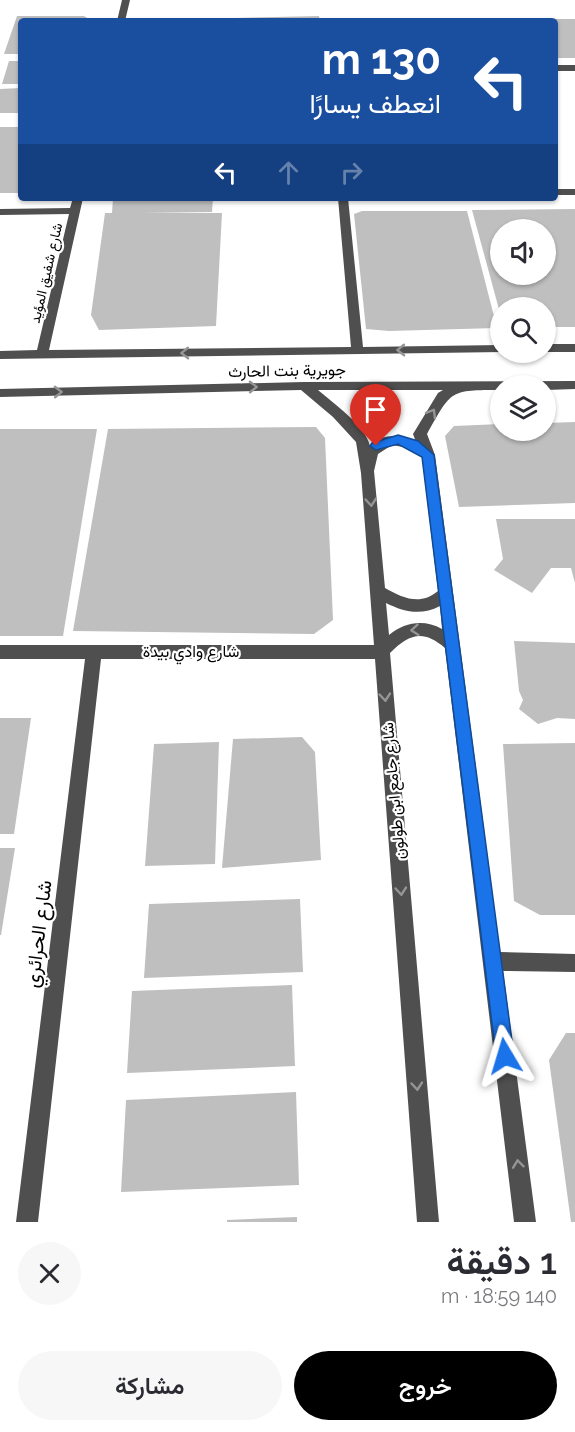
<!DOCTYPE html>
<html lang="ar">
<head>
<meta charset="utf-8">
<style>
	body { margin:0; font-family:Raleway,Vazirmatn,sans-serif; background:#f7f7f7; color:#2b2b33; direction:rtl; height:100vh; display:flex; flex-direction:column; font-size:22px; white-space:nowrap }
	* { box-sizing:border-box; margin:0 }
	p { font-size:20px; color:#7c7c81 }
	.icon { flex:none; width:33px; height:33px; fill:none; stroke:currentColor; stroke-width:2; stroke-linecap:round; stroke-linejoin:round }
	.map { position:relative; height:1222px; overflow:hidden; direction:ltr }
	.side { display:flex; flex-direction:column; background:#fff; flex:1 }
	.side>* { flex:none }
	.guide { position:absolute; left:18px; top:18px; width:540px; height:183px; border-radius:6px; box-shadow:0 2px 4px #0004; direction:rtl; background:#1a4fa0; color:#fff; overflow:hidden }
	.buttons { position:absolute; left:490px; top:219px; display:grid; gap:12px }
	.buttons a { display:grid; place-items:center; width:66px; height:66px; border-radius:50%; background:#fff; box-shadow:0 2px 4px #0004; font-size:30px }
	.pin { position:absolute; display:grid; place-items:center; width:51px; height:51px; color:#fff; margin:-62px -26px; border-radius:50% 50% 50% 0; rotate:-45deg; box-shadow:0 0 6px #0007 }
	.pin .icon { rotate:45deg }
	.me { position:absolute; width:66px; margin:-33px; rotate:353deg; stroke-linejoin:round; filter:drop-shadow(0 0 4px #0008) }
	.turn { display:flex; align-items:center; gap:21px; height:126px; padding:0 18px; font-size:27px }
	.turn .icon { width:78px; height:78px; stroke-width:2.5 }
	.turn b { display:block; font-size:42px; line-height:51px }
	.lanes { display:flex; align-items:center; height:57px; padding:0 18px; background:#0003; justify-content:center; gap:30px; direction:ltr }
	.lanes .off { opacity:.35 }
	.round { display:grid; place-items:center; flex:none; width:63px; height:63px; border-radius:32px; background:#f7f7f7 }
	.head { display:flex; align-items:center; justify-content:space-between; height:102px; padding:0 18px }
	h1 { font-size:36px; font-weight:600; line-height:45px }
	.button { display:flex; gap:12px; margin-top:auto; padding:12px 18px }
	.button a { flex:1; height:69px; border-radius:36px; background:#000; color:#fff; font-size:24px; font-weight:600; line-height:69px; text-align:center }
	.button a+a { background:#f7f7f7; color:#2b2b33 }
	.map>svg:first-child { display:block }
</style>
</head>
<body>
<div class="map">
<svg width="575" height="1222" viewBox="0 0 575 1222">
	<rect width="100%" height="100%" fill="#fff"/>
	<g fill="#bfbfbf" fill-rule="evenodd">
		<path d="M17 16H84L92 21H21V54H4Z"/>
		<path d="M319 16 320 21H236V18Z"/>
		<path d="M498 18 499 21H426V19Z"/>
		<rect x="555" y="19" width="20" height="39"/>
		<path d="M9 61H21V84H2Z"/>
		<path d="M21 88V113H0V89Z"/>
		<rect x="0" y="127" width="21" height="66"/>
		<path d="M113 198H213L212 212 144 213H222L216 326 99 330 91 315 105 213H112Z"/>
		<path d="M575 209V327H546V308H501L500 313 472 210ZM501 230H546V274H501Z"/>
		<path d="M362 211H467L497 328 389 331 366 329 354 214Z"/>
		<path d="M575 422V503L459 507 445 436 454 426 501 424V430H546V423Z"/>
		<path d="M316 427 325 438 333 620 314 634 73 631 108 429Z"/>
		<path d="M0 429H97L63 636H0Z"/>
		<path d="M496 519H575V583L571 568H551L532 593 494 570 503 559Z"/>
		<path d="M514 641 575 643V719L557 718 538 724 519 709 523 700 519 691Z"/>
		<path d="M0 718H31L14 834H0Z"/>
		<path d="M302 737 315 752 321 860 222 868 233 739Z"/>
		<path d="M219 742 215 864 145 866 154 744Z"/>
		<path d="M575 743V915H540L514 901 503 744Z"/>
		<path d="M0 848H15L1 935H0Z"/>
		<path d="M300 899 303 972 144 978 149 904Z"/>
		<path d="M292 985 295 1066 127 1073 132 991Z"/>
		<path d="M566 1033H575V1222H571L549 1060Z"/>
		<path d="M296 1092 299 1185 121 1192 126 1100Z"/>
		<path d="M297 1217V1222H227V1220Z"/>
	</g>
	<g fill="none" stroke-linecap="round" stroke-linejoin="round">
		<g fill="#4f4f4f" fill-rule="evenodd">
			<path d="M122 0H130L125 21H117Z"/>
			<rect x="555" y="65" width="20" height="6"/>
			<rect x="555" y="189" width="20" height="6"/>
			<path d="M73 198H83L49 350 351 347 338 198H348L363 347 501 345V352H503L0 359V351L37 350 69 214 0 215V209L70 208Z"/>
			<rect x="546" y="344" width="29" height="8"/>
			<path d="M575 381V389L546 390V386H501V390C449 390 452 390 427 434L435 455 500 952 575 954V972L503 971 536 1222H514L445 648C423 629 409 634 390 653L439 1222H417L375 659H101L38 1222H16L85 659H0V645H374L361 473 356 442 333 417 301 390 0 397V389L304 382ZM318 390H443L438 393 413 434 416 442C400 434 383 433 370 446 366 426 333 403 318 390ZM392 445 403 447 422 457 438 591C420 606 403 598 385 588L374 471 378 454ZM386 603C404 612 421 616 440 606L442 629C424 619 405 622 389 635Z"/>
		</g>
	</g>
	<defs><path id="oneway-chevron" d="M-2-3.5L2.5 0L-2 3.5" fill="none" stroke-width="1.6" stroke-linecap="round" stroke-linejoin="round" transform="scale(1.5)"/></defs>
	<g stroke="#959595">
		<use href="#oneway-chevron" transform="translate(401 350) rotate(179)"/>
		<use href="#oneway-chevron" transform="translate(185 353) rotate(179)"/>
		<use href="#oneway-chevron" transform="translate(253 387) rotate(-1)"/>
		<use href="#oneway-chevron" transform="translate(58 392) rotate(-1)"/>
		<use href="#oneway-chevron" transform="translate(432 413) rotate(-59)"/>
		<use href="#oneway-chevron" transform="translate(371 502) rotate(85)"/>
		<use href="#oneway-chevron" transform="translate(415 630) rotate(175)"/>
		<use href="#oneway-chevron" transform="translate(385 697) rotate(85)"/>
		<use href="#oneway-chevron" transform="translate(401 891) rotate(85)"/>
		<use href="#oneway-chevron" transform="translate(417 1086) rotate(85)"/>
		<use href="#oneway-chevron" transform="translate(518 1164) rotate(-97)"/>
	</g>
	<path fill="#1a73e8" stroke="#114b97" stroke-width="1.5" d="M398 435 418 441 434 455 514 1056 511 1063 505 1065 498 1063 496 1056 422 457 398 444 376 450 370 446 372 443Z"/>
	<g text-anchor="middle" stroke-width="4.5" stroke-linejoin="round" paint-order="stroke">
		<g font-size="14" fill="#000" stroke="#fff">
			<text transform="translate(46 273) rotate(-77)" y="5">شارع شفيق المؤيد</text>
		</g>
		<g font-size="16" fill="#000" stroke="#fff">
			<text transform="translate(287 370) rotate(-1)" y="6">جويرية بنت الحارث</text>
			<text x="191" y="657">شارع وادي بيدة</text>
			<text transform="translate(393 791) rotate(-95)" y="6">شارع جامع ابن طولون</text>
		</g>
		<g font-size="20" fill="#000" stroke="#fff">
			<text transform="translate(38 934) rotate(-83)" y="7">شارع الحرائري</text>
		</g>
	</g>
</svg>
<div class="buttons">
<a><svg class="icon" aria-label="sound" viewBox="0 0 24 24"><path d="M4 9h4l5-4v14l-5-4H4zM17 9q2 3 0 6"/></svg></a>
<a><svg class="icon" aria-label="search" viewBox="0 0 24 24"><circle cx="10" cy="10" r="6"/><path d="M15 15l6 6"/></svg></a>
<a><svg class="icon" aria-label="layers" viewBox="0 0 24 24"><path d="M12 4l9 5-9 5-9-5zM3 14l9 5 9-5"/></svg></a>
</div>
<div class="pin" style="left:376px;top:446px;background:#d93025"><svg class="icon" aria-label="arrive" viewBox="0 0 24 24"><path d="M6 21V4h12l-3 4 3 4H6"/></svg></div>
<svg class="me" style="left:505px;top:1056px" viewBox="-20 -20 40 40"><path d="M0-17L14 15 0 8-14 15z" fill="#1a73e8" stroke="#fff" stroke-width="4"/></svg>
<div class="guide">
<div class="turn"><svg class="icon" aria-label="left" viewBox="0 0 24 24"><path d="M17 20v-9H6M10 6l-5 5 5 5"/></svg><div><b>130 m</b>انعطف يسارًا</div></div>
<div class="lanes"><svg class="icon" aria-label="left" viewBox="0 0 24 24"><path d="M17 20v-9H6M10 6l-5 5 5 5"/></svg><svg class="icon off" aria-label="ahead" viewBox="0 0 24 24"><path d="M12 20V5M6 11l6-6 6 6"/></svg><svg class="icon off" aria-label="right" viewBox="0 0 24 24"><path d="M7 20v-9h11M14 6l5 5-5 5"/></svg></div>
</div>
</div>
<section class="side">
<div class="head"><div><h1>1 دقيقة</h1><p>140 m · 18:59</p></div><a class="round"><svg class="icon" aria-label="close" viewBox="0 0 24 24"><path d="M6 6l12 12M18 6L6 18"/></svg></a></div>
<div class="button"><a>خروج</a><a>مشاركة</a></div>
</section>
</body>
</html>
